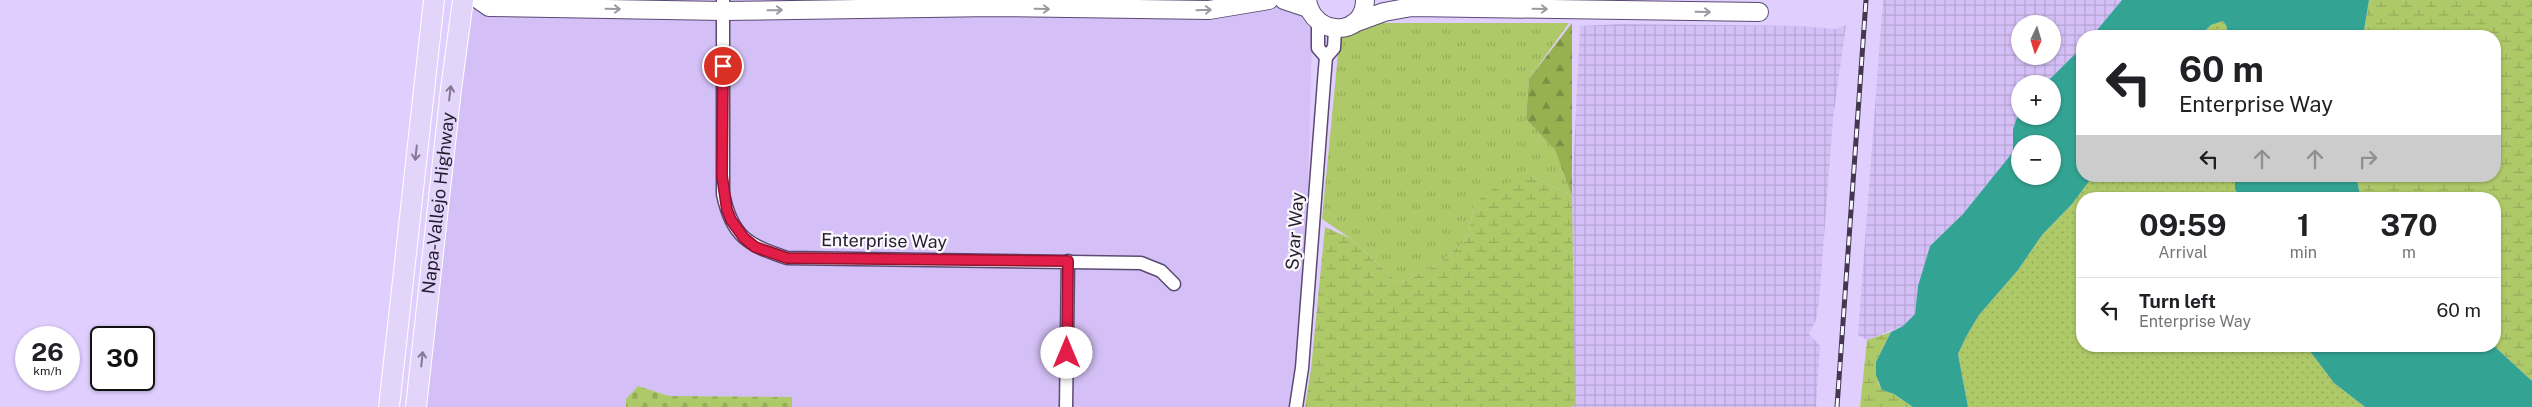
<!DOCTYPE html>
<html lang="en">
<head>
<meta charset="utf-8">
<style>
	body { margin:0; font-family:"Public Sans",sans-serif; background:#f2f2f2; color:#202124; height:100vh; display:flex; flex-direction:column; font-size:19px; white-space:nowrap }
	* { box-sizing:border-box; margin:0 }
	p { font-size:16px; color:#757577 }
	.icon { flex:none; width:28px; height:28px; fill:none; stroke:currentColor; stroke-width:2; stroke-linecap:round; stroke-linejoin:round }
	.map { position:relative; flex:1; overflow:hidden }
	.details { position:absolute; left:2076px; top:192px; width:425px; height:160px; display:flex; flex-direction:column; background:#fff; border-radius:20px; box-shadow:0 1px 4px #0004 }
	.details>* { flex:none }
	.top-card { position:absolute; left:2076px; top:30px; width:425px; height:152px; border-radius:20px; box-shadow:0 1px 4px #0004; background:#fff; color:#202124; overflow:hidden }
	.needle { width:32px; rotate:184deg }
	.tools { position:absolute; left:2011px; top:15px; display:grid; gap:10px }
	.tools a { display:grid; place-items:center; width:50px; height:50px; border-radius:50%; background:#fff; box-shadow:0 1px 4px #0004; font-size:25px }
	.speed { position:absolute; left:15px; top:326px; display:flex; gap:10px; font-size:25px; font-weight:700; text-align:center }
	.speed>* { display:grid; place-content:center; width:65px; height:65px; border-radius:50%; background:#fff; box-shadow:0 1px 4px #0004; line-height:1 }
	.speed small { font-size:12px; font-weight:400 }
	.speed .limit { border:2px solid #111; border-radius:8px; background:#fff; color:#111 }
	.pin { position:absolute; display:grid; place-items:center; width:42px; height:42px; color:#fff; margin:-21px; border:2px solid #fff; border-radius:50%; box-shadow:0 1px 5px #0007 }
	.me { position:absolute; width:55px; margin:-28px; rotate:0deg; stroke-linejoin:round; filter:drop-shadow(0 0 4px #0008) }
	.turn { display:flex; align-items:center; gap:18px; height:105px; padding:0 20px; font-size:22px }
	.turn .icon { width:65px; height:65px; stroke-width:2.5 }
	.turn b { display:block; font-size:35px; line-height:42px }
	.lanes { display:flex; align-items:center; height:48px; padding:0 20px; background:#0003; justify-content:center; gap:25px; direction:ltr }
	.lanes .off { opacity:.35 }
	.eta { display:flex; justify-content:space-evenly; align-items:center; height:85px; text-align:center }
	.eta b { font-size:30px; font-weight:700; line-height:35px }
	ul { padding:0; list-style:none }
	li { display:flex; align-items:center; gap:15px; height:65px; padding:0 20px; border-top:1px solid #e0e0e0 }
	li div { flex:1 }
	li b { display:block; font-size:19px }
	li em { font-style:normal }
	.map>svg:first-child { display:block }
</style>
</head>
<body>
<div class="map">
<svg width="2532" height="407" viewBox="0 0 2532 407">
	<defs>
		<pattern id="industrial-grid" width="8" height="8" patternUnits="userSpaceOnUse" patternTransform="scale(1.25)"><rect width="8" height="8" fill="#d4c0f6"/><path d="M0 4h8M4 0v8" fill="none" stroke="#b6a5d3"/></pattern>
		<pattern id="grass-tufts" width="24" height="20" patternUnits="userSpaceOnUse" patternTransform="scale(1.25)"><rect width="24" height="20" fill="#aec968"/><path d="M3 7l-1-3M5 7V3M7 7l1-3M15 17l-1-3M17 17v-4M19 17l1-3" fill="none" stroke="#96ac5a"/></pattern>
		<pattern id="forest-firs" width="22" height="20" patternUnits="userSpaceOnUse" patternTransform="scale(1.25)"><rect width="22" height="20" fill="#98b150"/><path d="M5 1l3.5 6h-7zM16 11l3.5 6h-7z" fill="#7c8f43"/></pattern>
		<pattern id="wetland-marsh" width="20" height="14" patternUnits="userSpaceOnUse" patternTransform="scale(1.25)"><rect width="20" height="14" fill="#aec968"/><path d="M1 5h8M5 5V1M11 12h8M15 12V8" fill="none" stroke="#96ac5a"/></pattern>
		<pattern id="cemetery-stones" width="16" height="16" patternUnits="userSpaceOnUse" patternTransform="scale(1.25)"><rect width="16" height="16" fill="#aec968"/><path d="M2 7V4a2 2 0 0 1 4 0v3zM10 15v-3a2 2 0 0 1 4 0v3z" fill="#96ac5a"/></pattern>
		<pattern id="park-dots" width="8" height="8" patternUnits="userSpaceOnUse" patternTransform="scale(1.25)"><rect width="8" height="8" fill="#aec968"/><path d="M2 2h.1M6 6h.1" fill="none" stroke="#96ac5a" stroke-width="1.8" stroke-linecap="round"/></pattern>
	</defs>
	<rect width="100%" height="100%" fill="#e0ceff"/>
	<path fill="#d4c0f6" d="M463 0H1309L1312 36 1307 224 1293 407H792V397L669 396 638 386 627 399 626 407H416Z"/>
	<g fill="url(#industrial-grid)" fill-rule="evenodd">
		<path d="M1883 0H2122L2092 36H2082V47L2045 84H2020V109L2013 129V152L1963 214 1930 246 1918 286 1915 314 1903 326 1867 340 1858 335ZM2020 24H2052V56H2020Z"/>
		<path d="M1622 24 1800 26 1836 29 1846 25 1833 119 1819 303 1816 320 1809 334 1820 346 1816 407H1569L1572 196 1580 26Z"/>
	</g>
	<path fill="url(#grass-tufts)" d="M1341 23H1569L1529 79 1526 119 1555 150 1572 196 1531 176 1474 203 1468 238 1437 265 1398 283 1350 238 1322 219Z"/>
	<path fill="url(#forest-firs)" d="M1572 23V196L1555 150 1526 119 1529 79Z"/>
	<g fill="url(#wetland-marsh)">
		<path d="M2369 0H2532V381L2494 346 2495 199H2361L2356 176H2495V36H2363Z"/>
		<path d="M1531 176 1572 196 1575 405 1570 407H1305L1311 369 1325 227 1350 238 1398 283 1437 265 1468 238 1474 203 1497 186Z"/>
		<path d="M1891 332 1876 362 1878 382 1882 390 1894 394 1913 407H1860L1867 340Z"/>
	</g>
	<path fill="url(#cemetery-stones)" d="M638 386 669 396 792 397V407H626V399Z"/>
	<g fill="url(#park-dots)">
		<path d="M2223 21 2227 27 2226 36H2199L2211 25Z"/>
		<path d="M2093 176H2235V189L2240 199H2082V346H2306L2334 383 2365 407H1968L1958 354 1967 335 1979 315 2018 270 2042 235 2072 204Z"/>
	</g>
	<g fill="#33a494" fill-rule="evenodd">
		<path d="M2122 0H2369L2363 36H2226L2227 27 2223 21 2211 25 2199 36H2092Z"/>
		<path d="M2082 47V176H2093L2072 204 2042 235 2018 270 1979 315 1967 335 1958 354 1968 407H1913L1894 394 1882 390 1876 375V362L1891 332 1903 326 1915 314 1918 286 1930 246 1963 214 2013 152V129L2020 109V116H2052V84H2045ZM2020 144H2052V176H2020Z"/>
		<path d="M2235 176H2356L2361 199H2240L2235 189Z"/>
		<path d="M2306 346H2494L2532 381V407H2365L2334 383Z"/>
	</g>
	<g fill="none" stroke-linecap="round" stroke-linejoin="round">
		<g stroke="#5a4a73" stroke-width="15">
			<g id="street">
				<path d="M723 0V194C732 237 748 245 787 258L1141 263 1161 271 1174 284"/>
				<path d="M1318 23V48L1326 57"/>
				<path d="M1066 407 1068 261"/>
				<path d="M1296 407 1302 368 1324 81 1326 57 1334 48 1335 29"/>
			</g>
		</g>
		<g stroke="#5a4a73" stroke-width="20">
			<g id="secondary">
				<path d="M479 0 489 7 723 11 993 7 1209 10 1269 0"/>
				<path d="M1284 0 1308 8"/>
				<path d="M1307 0C1313 38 1365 37 1365 0"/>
				<path d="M1354 23 1384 12 1412 7 1759 12"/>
			</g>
		</g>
		<g stroke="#fff" stroke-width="22">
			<g id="primary">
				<path d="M389 407 434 0"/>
				<path id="s1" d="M416 407 451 89 463 0"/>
			</g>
		</g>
		<use href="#street" stroke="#fff" stroke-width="12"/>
		<use href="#secondary" stroke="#fff" stroke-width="18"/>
		<use href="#primary" stroke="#e3d4fa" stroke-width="20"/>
		<g stroke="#423950" stroke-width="5">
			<path id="rail" d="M1837 407 1866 0"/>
		</g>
		<use href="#rail" stroke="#faf8fd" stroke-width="3" stroke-dasharray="9" stroke-linecap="butt"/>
	</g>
	<defs><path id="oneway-shaft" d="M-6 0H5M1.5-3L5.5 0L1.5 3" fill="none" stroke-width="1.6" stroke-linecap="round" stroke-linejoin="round" transform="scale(1.25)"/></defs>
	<g stroke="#9c99a1">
		<use href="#oneway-shaft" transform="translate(613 9) rotate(1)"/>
		<use href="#oneway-shaft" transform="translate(1042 9) rotate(1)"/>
		<use href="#oneway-shaft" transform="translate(1540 9) rotate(1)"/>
		<use href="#oneway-shaft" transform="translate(775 10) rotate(-1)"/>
		<use href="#oneway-shaft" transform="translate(1204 10) rotate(-2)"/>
		<use href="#oneway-shaft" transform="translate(1703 12) rotate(1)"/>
	</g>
	<g stroke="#847894">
		<use href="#oneway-shaft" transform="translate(450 93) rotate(-83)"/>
		<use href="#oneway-shaft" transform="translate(416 153) rotate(96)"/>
		<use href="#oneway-shaft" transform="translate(422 359) rotate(-84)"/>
	</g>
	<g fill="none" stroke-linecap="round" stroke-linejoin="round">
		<g stroke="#92132f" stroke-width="12">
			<path id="route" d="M723 66 722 176 727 210 731 220 744 238 755 247 787 258 1068 261 1067 353"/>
		</g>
		<use href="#route" stroke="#e11d48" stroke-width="9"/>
	</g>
	<g text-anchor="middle" stroke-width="4.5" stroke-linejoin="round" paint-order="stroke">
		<g font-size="18" fill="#241d2f" stroke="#faf8fd">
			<text dy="6" stroke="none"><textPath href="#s1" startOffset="205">Napa-Vallejo Highway</textPath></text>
			<text transform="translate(1295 231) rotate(-86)" y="6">Syar Way</text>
			<text transform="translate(884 241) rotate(1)" y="6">Enterprise Way</text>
		</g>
	</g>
</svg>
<div class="tools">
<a><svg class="needle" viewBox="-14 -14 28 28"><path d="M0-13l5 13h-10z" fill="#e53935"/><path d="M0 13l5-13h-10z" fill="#757577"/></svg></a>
<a>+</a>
<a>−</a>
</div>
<div class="speed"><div>26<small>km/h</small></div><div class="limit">30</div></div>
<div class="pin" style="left:723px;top:66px;background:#d93025"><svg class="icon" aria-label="arrive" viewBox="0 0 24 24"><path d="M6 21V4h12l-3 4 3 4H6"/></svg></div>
<svg class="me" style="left:1067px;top:353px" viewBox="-20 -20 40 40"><circle r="19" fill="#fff"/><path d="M0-13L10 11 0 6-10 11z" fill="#e11d48"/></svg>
<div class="top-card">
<div class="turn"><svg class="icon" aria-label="left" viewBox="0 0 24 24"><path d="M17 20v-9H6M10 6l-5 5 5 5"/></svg><div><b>60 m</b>Enterprise Way</div></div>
<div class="lanes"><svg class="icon" aria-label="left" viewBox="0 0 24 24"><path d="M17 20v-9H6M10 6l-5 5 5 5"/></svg><svg class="icon off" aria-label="ahead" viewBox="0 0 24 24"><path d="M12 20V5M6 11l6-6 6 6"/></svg><svg class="icon off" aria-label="ahead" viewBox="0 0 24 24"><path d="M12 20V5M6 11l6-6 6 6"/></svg><svg class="icon off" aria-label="right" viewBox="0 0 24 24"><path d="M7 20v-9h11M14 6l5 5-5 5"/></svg></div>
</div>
<section class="details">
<div class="eta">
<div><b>09:59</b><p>Arrival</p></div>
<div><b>1</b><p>min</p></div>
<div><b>370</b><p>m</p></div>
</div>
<ul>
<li><svg class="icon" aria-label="left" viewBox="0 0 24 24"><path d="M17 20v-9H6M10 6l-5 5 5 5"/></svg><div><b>Turn left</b><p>Enterprise Way</p></div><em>60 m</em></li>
</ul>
</section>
</div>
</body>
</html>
